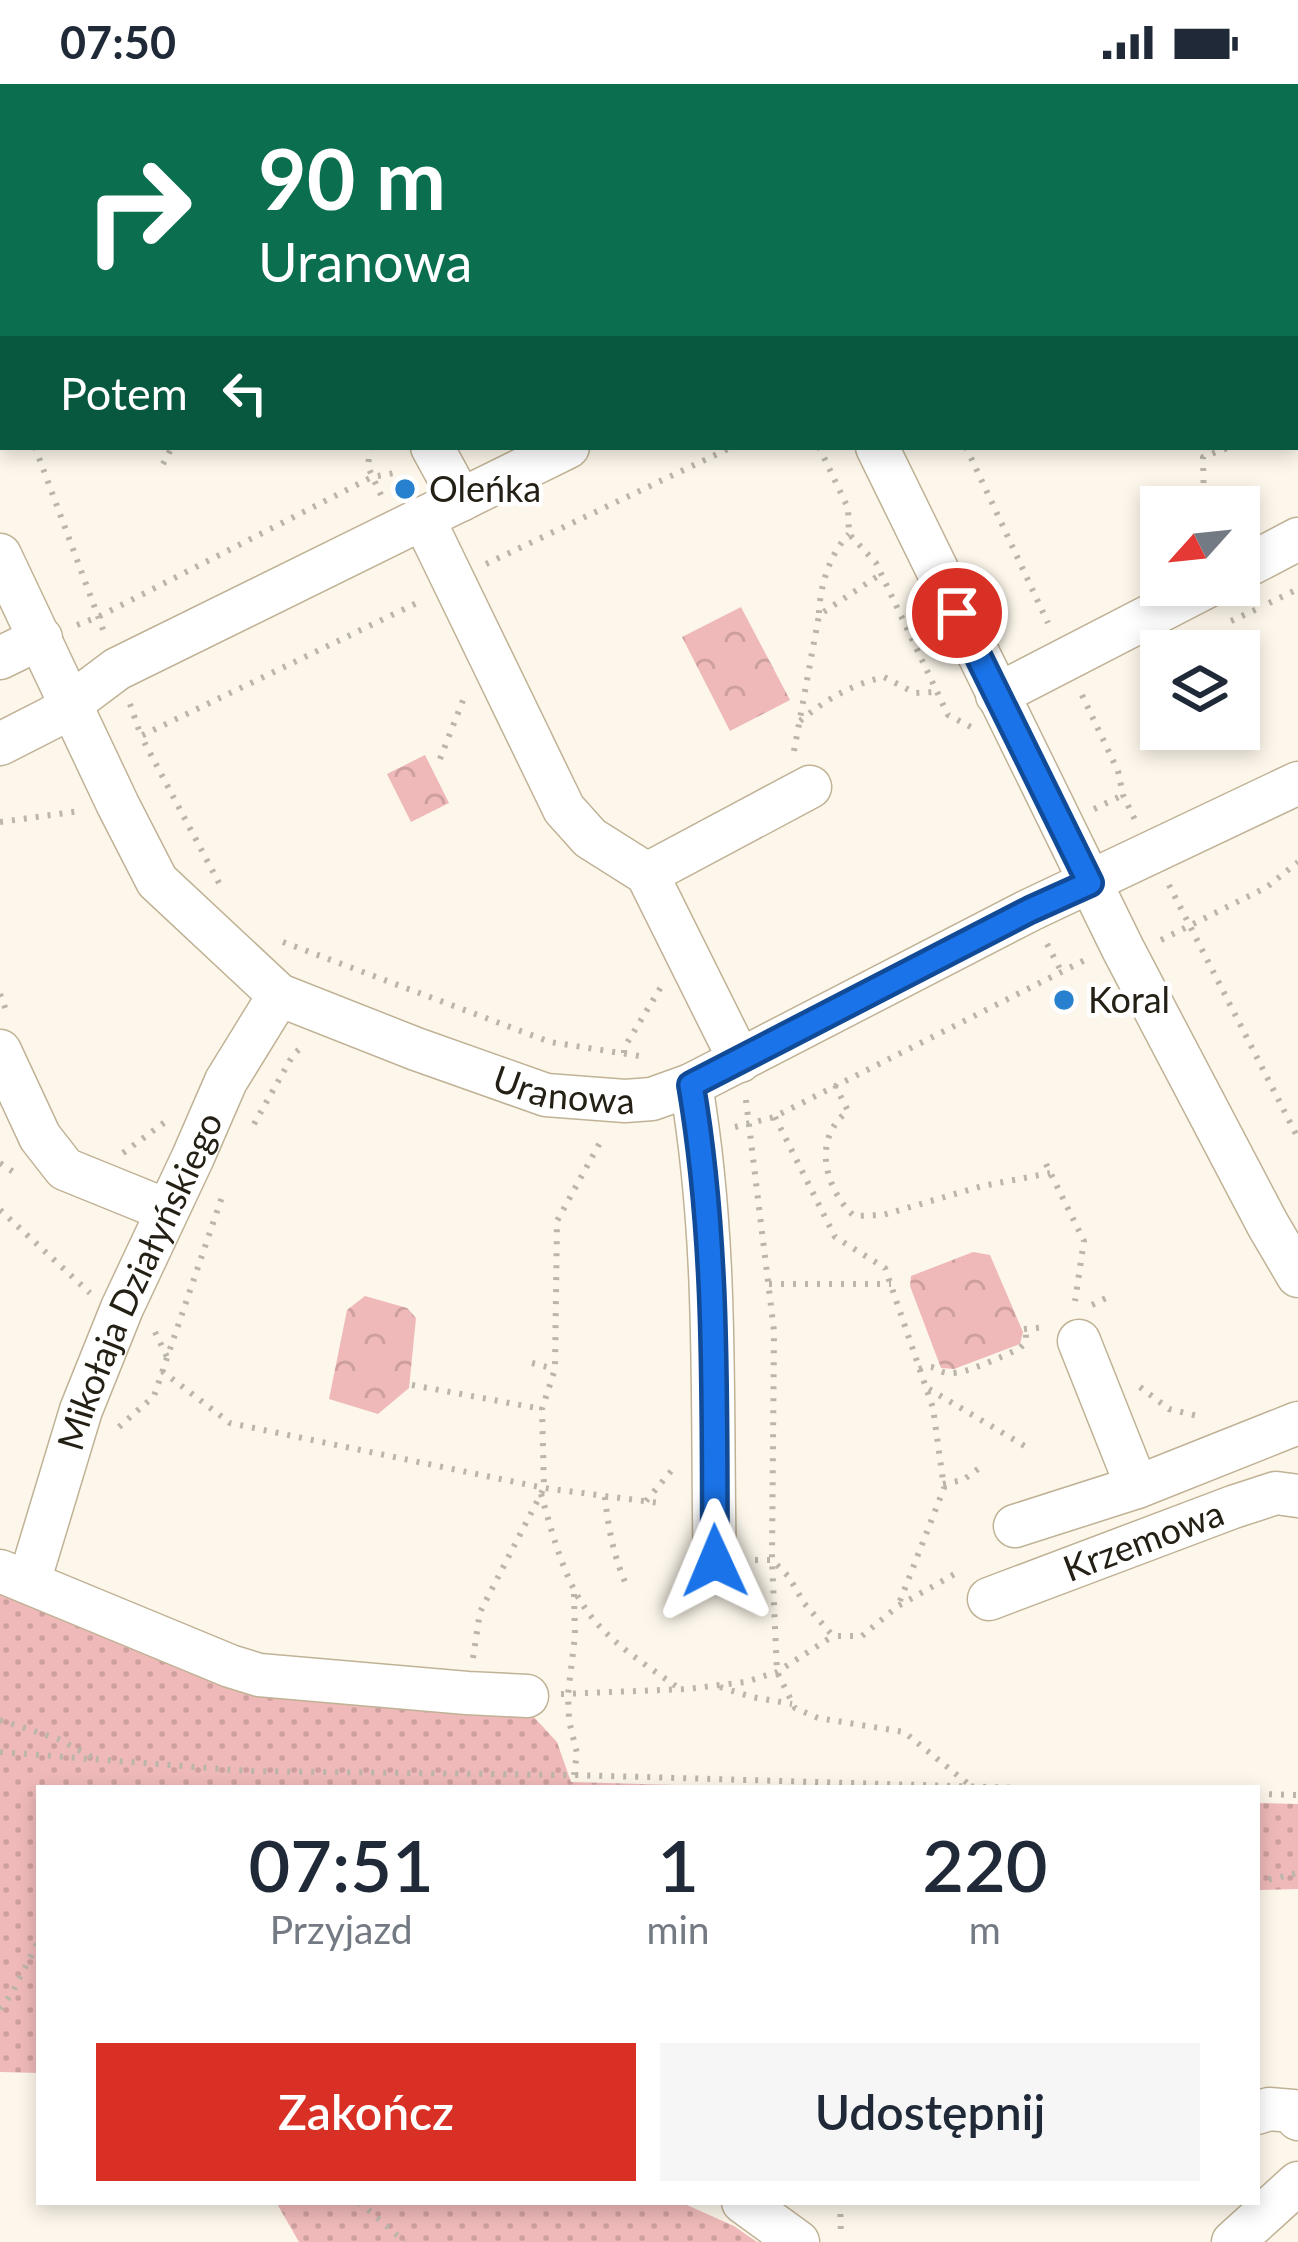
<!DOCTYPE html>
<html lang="pl">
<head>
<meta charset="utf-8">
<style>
	body { margin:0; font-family:Lato,sans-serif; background:#f6f6f7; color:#1f2937; height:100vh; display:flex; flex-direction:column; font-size:45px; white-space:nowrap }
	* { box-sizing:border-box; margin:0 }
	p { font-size:39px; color:#747a83 }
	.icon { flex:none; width:66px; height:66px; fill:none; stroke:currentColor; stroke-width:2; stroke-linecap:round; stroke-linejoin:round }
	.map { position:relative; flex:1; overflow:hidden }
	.panel { position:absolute; left:36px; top:1701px; width:1224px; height:420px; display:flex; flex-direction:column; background:#fff; border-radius:0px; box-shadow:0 6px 18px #0003 }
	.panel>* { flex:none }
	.top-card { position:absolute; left:0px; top:0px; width:1299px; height:366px; box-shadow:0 6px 18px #0003; background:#0b6e4f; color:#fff; overflow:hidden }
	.needle { width:78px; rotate:243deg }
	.controls { position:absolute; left:1140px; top:402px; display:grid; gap:24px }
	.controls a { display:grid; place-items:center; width:120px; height:120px; border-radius:0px; background:#fff; box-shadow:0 6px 18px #0003; font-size:60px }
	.pin { position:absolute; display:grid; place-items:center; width:102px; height:102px; color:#fff; margin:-51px; border:6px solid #fff; border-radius:50%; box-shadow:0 3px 12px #0007 }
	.me { position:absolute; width:132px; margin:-66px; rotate:359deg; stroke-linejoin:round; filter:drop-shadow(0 0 9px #0008) }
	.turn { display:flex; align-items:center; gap:42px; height:252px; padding:0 60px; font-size:54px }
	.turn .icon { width:156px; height:156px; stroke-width:2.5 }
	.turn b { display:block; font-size:84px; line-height:102px }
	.then { display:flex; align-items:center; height:114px; padding:0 60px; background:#0003; gap:24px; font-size:45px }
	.eta { display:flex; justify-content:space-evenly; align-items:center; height:204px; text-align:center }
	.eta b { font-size:72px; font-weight:600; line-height:84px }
	.action { display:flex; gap:24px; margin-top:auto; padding:24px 60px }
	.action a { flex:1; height:138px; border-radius:0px; background:#d93025; color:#fff; font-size:48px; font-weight:600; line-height:138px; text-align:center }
	.action a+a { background:#f6f6f7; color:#1f2937 }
	.status { display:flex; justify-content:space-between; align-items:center; height:84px; padding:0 60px; background:#fff; direction:ltr }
	.status svg { height:33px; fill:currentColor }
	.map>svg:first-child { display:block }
</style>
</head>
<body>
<div class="status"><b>07:50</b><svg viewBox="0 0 49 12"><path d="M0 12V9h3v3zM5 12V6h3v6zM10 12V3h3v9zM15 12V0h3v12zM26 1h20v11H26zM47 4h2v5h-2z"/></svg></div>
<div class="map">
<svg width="1298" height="2158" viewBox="0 0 1298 2158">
	<defs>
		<pattern id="grass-dots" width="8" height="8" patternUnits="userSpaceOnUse" patternTransform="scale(3)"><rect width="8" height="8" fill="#efb9b9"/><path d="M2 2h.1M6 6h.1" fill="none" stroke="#cd9f9e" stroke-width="1.8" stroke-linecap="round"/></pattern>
		<pattern id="park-crowns" width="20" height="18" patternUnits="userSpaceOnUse" patternTransform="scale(3)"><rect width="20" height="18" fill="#efb9b9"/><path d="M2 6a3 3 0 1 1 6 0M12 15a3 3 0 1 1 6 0" fill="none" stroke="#cd9f9e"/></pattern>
	</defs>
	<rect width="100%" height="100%" fill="#fdf7eb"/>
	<g fill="url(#grass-dots)">
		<path d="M0 1509 211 1596 532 1631 557 1658 571 1698 779 1704H39V1989L0 1988Z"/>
		<path d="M1257 1719 1298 1720V1805L1257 1806Z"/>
		<path d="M276 2118H680L734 2142 757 2158H299Z"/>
	</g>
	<g fill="url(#park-crowns)">
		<path d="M741 523 790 616 730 647 682 553Z"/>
		<path d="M425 671 449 719 411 738 387 690Z"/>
		<path d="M973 1168 990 1171 1023 1248 1020 1260 954 1285 941 1284 910 1202 911 1192Z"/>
		<path d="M365 1212 407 1224 416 1234 409 1304 378 1330 329 1315 347 1226Z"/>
	</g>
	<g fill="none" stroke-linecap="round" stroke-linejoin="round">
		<g stroke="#c0b295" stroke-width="45">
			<g id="minor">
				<path d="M85 0 86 3"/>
				<path d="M703 0 704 3"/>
				<path d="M1217 0 1218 3"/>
				<path d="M23 3 24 0"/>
				<path d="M917 3 924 0"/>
				<path d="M0 70 3 61"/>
				<path d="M1296 120 1298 119"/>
				<path d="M1296 168 1298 172"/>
				<path d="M432 363 461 416"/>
				<path d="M877 363 1123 865 1268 1141 1298 1192"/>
				<path d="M423 434 564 725 590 754 647 790 740 977"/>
				<path id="s1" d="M0 471 118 721 157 797 279 911 416 965 546 1011 625 1017 652 1015 691 1001 1030 826 1298 699"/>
				<path d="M1239 486 1298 455"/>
				<path d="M0 574 41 554"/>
				<path d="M997 611 1210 501"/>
				<path d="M0 660 53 633 117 585 568 363"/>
				<path d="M647 790 810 703"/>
				<path d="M0 967 40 1053 65 1085 166 1126"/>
				<path d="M691 1001C719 1166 711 1321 715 1487"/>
				<path d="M1079 1257 1137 1403"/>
				<path d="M1015 1442 1137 1403 1298 1339"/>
				<path d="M0 1487 230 1582 259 1591 467 1609 527 1612"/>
				<path id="s2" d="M29 1498 81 1326 122 1224 193 1073 226 997 279 911"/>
				<path id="s3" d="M989 1515 1233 1423 1276 1409 1298 1412"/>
				<path d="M1257 2029 1269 2025 1293 2027 1298 2035"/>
				<path d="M743 2118 798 2158"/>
				<path d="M1233 2158 1298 2099"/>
			</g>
		</g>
		<g stroke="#bbb5aa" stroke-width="6" stroke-dasharray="3 9" stroke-linecap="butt">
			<path d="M817 0 819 3"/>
			<path d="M509 3 510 0"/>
			<path d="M554 3 560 0"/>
			<path d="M0 125 3 117"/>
			<path d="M0 157 3 158"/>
			<path d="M0 202 3 205"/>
			<path d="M1296 244 1298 248"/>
			<path d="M0 266 3 278"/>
			<path d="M0 311 3 310"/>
			<path d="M1296 314 1298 313"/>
			<path d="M35 363 105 551"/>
			<path d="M370 363 368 383 381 411"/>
			<path d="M819 363 848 424 849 450 876 479 948 631 971 643"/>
			<path d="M966 363 1048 539"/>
			<path d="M163 380 172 363"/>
			<path d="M1204 423 1203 373 1230 363"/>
			<path d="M486 480 732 363"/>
			<path d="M1269 519 1298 505"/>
			<path d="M819 529C820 502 830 469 849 450"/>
			<path d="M1231 537 1257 525"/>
			<path d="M77 541 98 533 372 393 400 388"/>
			<path d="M1082 611 1118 687 1123 711 1135 736"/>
			<path d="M130 620 141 652"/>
			<path d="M800 637C825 616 852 600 884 593L915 609 936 608"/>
			<path d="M794 667 819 531 881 490"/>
			<path d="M440 675 465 611"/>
			<path d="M1094 725 1123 711"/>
			<path d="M0 738 80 727"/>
			<path d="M219 799 141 652 423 516"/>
			<path d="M1169 801 1298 1054"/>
			<path d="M1161 856 1267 803 1298 778"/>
			<path d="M283 858 550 958 646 973"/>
			<path d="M1047 860 1060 885"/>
			<path d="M0 910 7 929"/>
			<path d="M624 969V964L661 903"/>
			<path d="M835 1001 848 1027C812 1054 824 1104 854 1132L883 1131 982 1102 1050 1089"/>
			<path d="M746 1016 774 1247 772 1476 777 1588 795 1624 818 1634 904 1648 972 1703"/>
			<path d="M775 1033 835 1153 885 1184 933 1324 944 1404 898 1522"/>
			<path d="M254 1040 293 971 304 961"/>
			<path d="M735 1043 774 1033 1085 876"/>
			<path d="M123 1069 165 1038"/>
			<path d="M0 1079 15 1089 17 1085"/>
			<path d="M1046 1080 1084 1157 1075 1217"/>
			<path d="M0 1126 90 1209"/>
			<path d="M769 1200H891"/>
			<path d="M1092 1221 1112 1211"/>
			<path d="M1024 1245 1047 1243"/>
			<path d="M155 1248 167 1273"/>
			<path d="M532 1279 555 1285"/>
			<path d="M919 1285C937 1279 934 1288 949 1289 967 1290 1002 1272 1019 1265L1026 1258V1245"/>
			<path d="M162 1287 230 1339 544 1404 659 1419"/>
			<path d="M412 1301 542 1325"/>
			<path d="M1140 1303 1169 1325 1202 1333"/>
			<path d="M929 1305 1028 1364"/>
			<path d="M119 1343 154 1312 224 1107"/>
			<path d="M943 1400 963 1396 982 1382"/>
			<path d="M541 1410C552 1448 563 1492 585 1524 607 1557 645 1580 677 1603"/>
			<path d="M605 1413C608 1442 613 1470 625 1498"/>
			<path d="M646 1417 672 1386"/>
			<path d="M755 1476H772L789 1493 804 1519 833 1552H862L898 1522 960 1487"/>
			<path d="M574 1510 575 1552 568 1610 569 1637 577 1669 574 1691"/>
			<path d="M473 1574 480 1528 544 1404 542 1325 555 1285 557 1137 603 1053"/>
			<path d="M720 1603 752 1613 792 1620"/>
			<path d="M561 1610 687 1605 745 1598 777 1588 833 1552"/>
			<path d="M0 1636 58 1655 92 1673"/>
			<path d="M0 1668 248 1687 574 1691 1023 1704"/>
			<path d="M1257 1710 1298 1711"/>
			<path d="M1257 1798 1298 1789"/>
			<path d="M0 1925 12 1909 39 1856"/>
			<path d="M359 2118 405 2158"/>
			<path d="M840 2118 841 2153"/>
		</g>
		<use href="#minor" stroke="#fff" stroke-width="42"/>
	</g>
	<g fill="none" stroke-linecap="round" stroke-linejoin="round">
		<g stroke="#114b97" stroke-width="30">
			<path id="route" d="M715 1477C714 1317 718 1159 691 1001L1030 826 1090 799 957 529"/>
		</g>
		<use href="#route" stroke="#1a73e8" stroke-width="21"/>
	</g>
	<g fill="#2781ce" stroke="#fff" stroke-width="4.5">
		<circle cx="405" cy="405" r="12"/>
		<circle cx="1064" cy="916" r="12"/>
	</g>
	<g text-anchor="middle" stroke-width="9" stroke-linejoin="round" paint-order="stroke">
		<g font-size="36" fill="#252015" stroke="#fff" text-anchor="start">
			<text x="429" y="418">Oleńka</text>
			<text x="1088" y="929">Koral</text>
		</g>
		<g font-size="36" fill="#252015" stroke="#fff">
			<text dy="13" stroke="none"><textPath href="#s1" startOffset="831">Uranowa</textPath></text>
			<text dy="13" stroke="none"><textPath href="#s2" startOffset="321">Mikołaja Działyńskiego</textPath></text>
			<text dy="13" stroke="none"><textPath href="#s3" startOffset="165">Krzemowa</textPath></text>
		</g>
	</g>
</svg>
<div class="controls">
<a><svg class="needle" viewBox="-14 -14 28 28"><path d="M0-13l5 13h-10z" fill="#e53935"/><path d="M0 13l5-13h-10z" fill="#747a83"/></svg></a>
<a><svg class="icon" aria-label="layers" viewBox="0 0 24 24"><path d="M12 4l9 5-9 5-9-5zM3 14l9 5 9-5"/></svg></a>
</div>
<div class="pin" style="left:957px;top:529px;background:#d93025"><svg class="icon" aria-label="arrive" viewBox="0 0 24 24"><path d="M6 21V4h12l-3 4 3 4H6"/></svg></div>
<svg class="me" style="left:715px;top:1477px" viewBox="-20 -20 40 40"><path d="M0-17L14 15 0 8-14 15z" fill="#1a73e8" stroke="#fff" stroke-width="4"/></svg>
<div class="top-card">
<div class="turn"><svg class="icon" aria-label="right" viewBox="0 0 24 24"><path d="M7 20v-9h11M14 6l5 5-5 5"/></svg><div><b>90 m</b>Uranowa</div></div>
<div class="then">Potem<svg class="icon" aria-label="left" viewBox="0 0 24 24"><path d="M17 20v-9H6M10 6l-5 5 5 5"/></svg></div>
</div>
<section class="panel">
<div class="eta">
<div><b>07:51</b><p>Przyjazd</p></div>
<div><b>1</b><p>min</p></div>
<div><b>220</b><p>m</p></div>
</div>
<div class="action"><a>Zakończ</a><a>Udostępnij</a></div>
</section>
</div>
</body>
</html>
